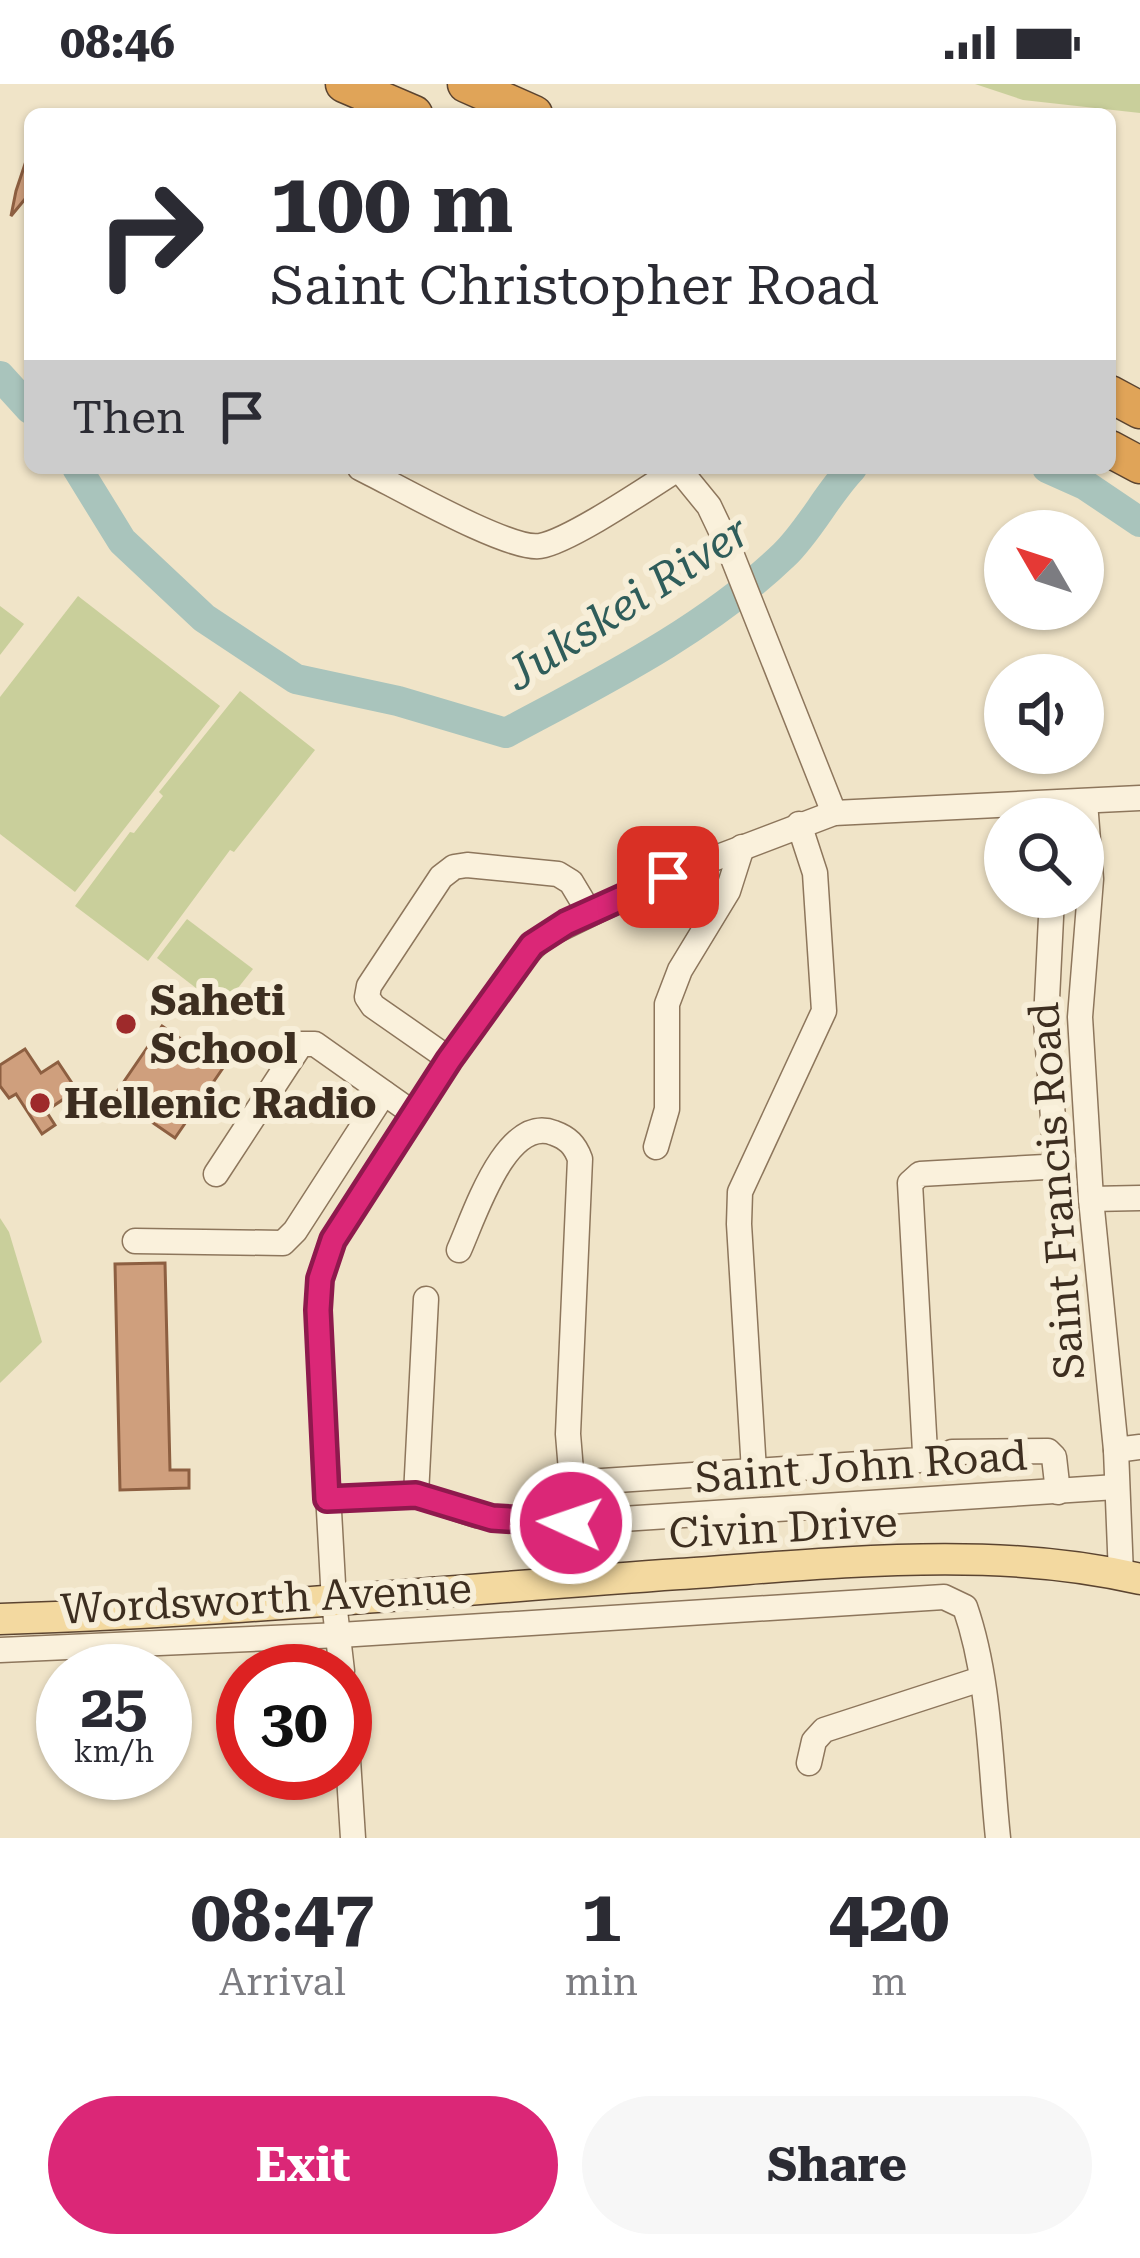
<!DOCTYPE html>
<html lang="en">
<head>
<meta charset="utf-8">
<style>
	body { margin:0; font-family:"Roboto Serif",serif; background:#f7f7f7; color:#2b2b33; height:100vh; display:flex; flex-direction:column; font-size:45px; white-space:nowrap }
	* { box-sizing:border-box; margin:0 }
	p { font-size:39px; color:#7c7c81 }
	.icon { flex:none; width:66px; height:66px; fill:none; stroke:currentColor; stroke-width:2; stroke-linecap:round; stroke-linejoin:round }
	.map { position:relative; height:1754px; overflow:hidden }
	.details { display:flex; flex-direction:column; background:#fff; flex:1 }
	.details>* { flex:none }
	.banner { position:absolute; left:24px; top:24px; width:1092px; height:366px; border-radius:18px; box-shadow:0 3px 9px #0004; background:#fff; color:#2b2b33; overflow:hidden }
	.needle { width:78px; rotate:309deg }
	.tools { position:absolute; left:984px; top:426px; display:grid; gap:24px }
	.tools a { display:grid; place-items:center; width:120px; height:120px; border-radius:50%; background:#fff; box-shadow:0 3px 9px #0004; font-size:60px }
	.speed { position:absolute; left:36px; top:1560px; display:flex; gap:24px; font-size:60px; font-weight:700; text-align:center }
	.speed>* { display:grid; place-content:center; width:156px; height:156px; border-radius:50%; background:#fff; box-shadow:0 3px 9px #0004; line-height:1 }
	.speed small { font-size:30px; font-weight:400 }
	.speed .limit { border:18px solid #d22; background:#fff; color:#111 }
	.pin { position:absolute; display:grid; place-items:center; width:102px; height:102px; color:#fff; margin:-51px; border-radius:24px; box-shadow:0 6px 18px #0006 }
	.me { position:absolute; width:132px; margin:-66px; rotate:273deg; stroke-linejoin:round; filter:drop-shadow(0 0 9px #0008) }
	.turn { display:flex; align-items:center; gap:42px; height:252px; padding:0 48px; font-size:54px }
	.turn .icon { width:156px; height:156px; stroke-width:2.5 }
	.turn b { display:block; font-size:84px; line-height:102px }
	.then { display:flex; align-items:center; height:114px; padding:0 48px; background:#0003; gap:24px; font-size:45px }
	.eta { display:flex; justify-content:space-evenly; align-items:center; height:204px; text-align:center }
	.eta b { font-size:72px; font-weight:700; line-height:84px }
	.primary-button { display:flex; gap:24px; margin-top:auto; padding:24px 48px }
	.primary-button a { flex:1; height:138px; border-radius:72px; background:#db2777; color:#fff; font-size:48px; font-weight:700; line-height:138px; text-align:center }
	.primary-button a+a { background:#f7f7f7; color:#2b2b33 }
	.status { display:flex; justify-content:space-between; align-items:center; height:84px; padding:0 60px; background:#fff; direction:ltr }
	.status svg { height:33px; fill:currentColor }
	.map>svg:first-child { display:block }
</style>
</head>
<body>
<div class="status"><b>08:46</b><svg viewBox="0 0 49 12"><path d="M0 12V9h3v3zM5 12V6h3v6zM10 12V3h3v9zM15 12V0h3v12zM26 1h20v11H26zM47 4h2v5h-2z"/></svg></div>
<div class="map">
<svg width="1140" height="1754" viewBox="0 0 1140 1754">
	<rect width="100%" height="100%" fill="#f0e4c8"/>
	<g fill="#c9cf9b">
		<path d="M975 0H1140V29L1023 16Z"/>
		<path d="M78 512 220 622 75 808 0 750V613Z"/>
		<path d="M0 522 24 540 0 571Z"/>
		<path d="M240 607 315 666 234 768 230 766 148 877 75 822 130 748 134 749 163 712 159 708Z"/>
		<path d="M187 835 253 885 222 924 157 874Z"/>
		<path d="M0 1134 9 1148 42 1258 0 1299Z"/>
	</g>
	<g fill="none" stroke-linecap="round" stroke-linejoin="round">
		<g stroke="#a9c4bc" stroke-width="30">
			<path d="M0 292 30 325"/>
			<path d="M77 384 122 457 204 534 296 595 398 617 506 649C601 598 706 546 784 471 810 446 827 410 852 384"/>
			<path d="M1047 384 1085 401 1140 438"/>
		</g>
	</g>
	<g fill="#cf9f7d" stroke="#8d5f41" stroke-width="3">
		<path d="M27 74 30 109 11 132 16 107Z"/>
		<path d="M162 942 223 984 175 1054 114 1012Z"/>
		<path d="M25 965 41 989 58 978 72 999 66 1003 71 1010 46 1027 55 1041 42 1050 16 1010 9 1014 0 1002V981Z"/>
		<path d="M165 1179 170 1386H189V1404L120 1406 115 1180Z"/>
	</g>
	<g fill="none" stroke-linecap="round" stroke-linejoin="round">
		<g stroke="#8d765c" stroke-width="27">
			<g id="minor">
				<path d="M360 384C393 400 509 467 540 462 570 457 649 403 679 384"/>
				<path d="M678 384 709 422 729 464 834 729"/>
				<path d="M1085 718 1091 795 1080 933 1091 1115 1116 1366 1121 1491"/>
				<path d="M449 975 373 922 367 913 369 902 441 793 454 783 467 781 558 790 571 798 589 828"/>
				<path d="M656 1063 667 1025V920L680 886 728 807 742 763"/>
				<path d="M216 1090 301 960H315L414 1030"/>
				<path d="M1091 1115 1140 1114"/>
				<path d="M135 1157 283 1159 295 1147 384 1009"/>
				<path d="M459 1166C474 1133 506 1030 554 1049 568 1054 575 1061 580 1075L568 1350 572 1399 920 1376 925 1368 910 1099 920 1090 1045 1083 1056 1077 1046 936 1052 813"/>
				<path d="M1116 1366 1140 1363"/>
				<path d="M952 1368 1048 1367 1054 1373 1058 1408"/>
				<path d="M754 1387 739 1140 740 1108 824 927 815 789 799 740"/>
				<path d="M416 1411 426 1215"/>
				<path d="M327 1415 416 1411 476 1431 545 1440 1116 1403"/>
				<path d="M0 1566 340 1551 944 1513 965 1523C990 1595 990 1678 998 1754"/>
				<path d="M342 1587 334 1518 318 1226 320 1195 333 1156 449 975 521 875 545 852 668 792 834 729 1140 714"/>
				<path d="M345 1628 353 1754"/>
				<path d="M809 1679 814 1657 824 1646 981 1595"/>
			</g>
		</g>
		<g stroke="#5b4430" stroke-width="33">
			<path id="major" d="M0 1535C227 1528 452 1506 679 1490 830 1480 991 1460 1140 1495"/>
		</g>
		<g stroke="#5b4430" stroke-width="39">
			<g id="highway">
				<path d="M344 0 414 30"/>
				<path d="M466 0 534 30"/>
				<path d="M1110 310 1140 326"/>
				<path d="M1110 365 1140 381"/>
			</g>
		</g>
		<use href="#minor" stroke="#faf1dc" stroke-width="24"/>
		<use href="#major" stroke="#f3d9a0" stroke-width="30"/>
		<use href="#highway" stroke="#e0a458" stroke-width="36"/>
	</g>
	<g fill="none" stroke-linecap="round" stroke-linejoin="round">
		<g stroke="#8e194d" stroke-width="30">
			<path id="route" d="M571 1439 492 1434 416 1411 327 1415 318 1226 320 1195 333 1156 449 976 532 861 566 839 668 793"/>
		</g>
		<use href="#route" stroke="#db2777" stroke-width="21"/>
	</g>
	<g fill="#9e2a2b" stroke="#f7eed8" stroke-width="4.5">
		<circle cx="126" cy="940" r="12"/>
		<circle cx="40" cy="1019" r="12"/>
	</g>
	<g text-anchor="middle" stroke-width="12" stroke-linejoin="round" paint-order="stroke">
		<g font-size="42" font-weight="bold" fill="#3d2e20" stroke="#f7eed8" text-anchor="start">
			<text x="150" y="931">Saheti<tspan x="150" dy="48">School</tspan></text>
			<text x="64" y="1034">Hellenic Radio</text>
		</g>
		<g font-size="42" fill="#3d2e20" stroke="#f7eed8">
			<text transform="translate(1056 1107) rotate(-94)" y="15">Saint Francis Road</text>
			<text transform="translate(861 1382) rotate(-4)" y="15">Saint John Road</text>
			<text transform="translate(783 1443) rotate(-3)" y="15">Civin Drive</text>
			<text transform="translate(266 1514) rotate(-3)" y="15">Wordsworth Avenue</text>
		</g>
		<g font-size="45" font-style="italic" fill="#2f5d5a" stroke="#f7eed8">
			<text transform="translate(627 518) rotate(-33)" y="16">Jukskei River</text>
		</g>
	</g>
</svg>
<div class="tools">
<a><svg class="needle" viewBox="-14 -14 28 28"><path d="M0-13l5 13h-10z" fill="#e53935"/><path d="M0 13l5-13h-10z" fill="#7c7c81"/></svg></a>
<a><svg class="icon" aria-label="sound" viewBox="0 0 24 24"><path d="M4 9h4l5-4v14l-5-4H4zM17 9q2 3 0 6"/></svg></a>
<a><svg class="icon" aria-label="search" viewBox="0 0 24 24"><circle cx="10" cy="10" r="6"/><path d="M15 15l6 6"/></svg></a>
</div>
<div class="speed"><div>25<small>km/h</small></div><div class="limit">30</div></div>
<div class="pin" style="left:668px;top:793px;background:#d93025"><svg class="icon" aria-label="arrive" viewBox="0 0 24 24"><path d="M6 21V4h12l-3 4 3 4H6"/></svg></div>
<svg class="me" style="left:571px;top:1439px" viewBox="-20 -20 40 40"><circle r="17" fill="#db2777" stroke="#fff" stroke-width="3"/><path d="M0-11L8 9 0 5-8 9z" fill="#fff"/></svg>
<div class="banner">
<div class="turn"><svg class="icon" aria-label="right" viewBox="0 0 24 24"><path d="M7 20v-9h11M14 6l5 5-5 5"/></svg><div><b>100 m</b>Saint Christopher Road</div></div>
<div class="then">Then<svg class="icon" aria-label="arrive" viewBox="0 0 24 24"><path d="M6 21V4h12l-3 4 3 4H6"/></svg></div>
</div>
</div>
<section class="details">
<div class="eta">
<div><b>08:47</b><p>Arrival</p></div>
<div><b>1</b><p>min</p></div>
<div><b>420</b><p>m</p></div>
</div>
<div class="primary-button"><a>Exit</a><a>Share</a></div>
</section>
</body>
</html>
